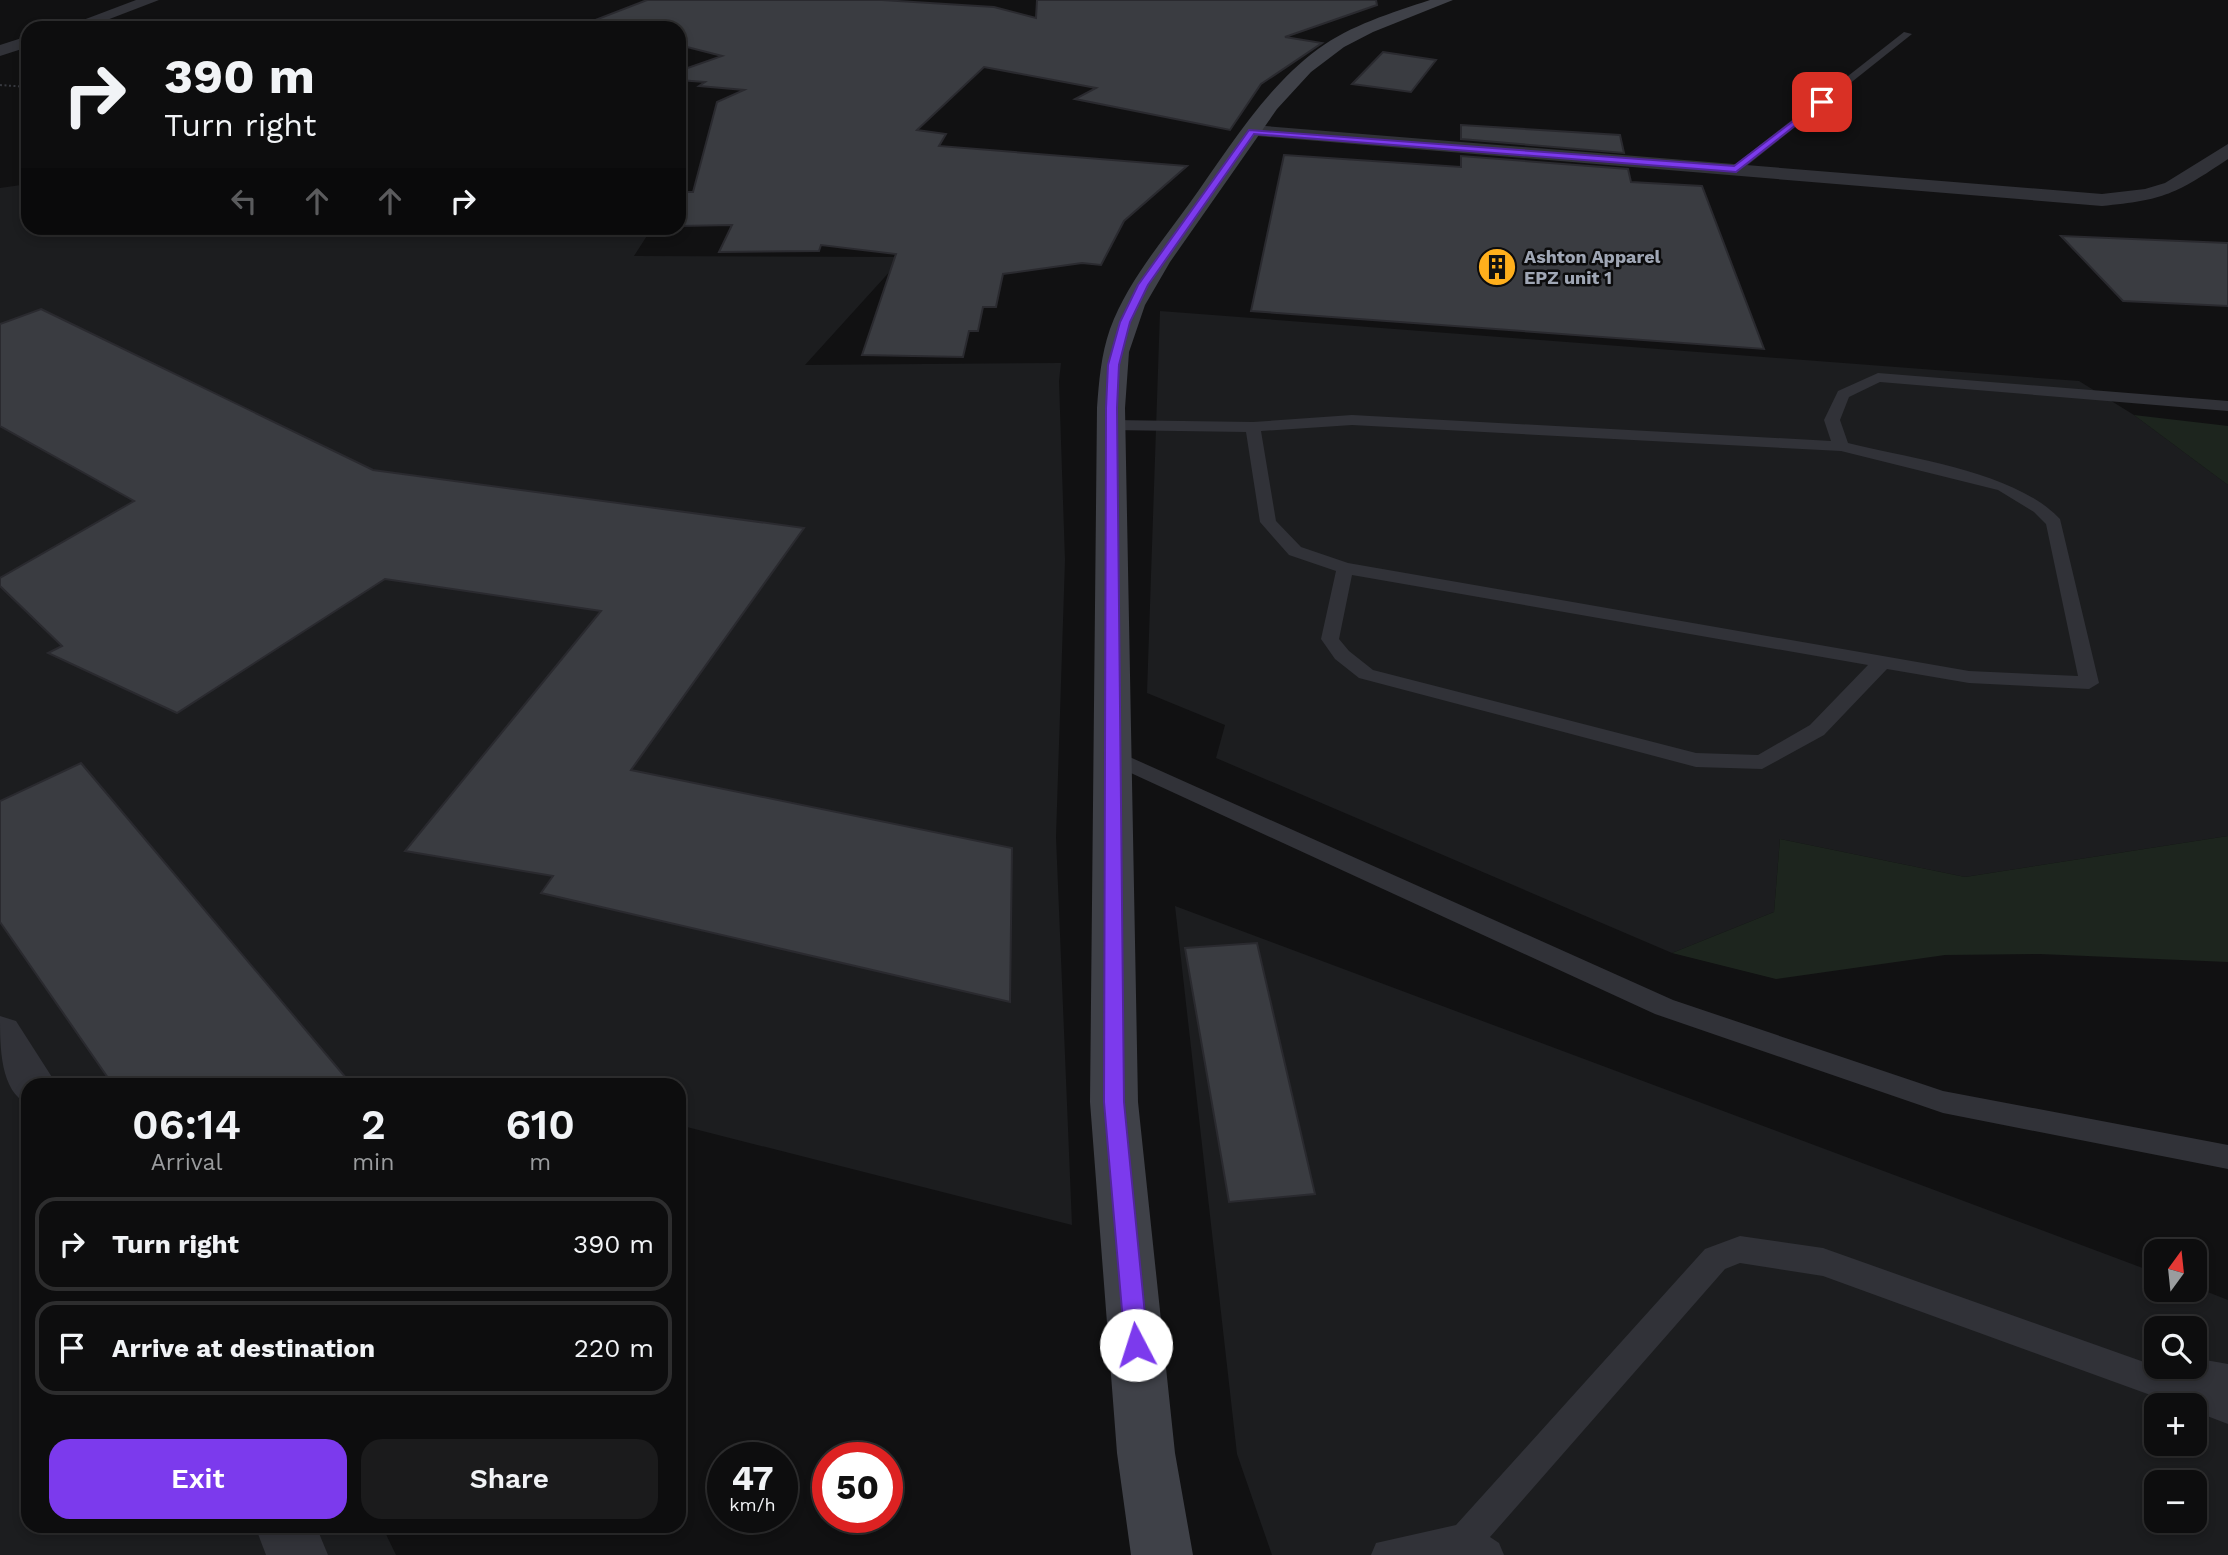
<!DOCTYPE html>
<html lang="en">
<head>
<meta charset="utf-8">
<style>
	body { margin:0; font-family:"Work Sans",sans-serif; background:#1b1b1c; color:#f1f3f6; height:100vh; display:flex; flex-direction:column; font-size:26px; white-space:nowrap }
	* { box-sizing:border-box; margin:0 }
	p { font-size:23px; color:#9a9c9e }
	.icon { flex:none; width:38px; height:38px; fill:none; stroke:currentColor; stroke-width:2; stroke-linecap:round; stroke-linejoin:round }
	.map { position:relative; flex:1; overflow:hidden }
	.panel { position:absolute; left:21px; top:1078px; width:665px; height:455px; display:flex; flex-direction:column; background:#0d0d0e; border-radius:21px; box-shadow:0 4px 10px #0003,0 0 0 2px #2d2d2e }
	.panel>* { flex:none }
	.banner { position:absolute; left:21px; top:21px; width:665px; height:214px; border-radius:21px; box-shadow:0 4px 10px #0003,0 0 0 2px #2d2d2e; background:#0d0d0e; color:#f1f3f6; overflow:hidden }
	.needle { width:46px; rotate:15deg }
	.buttons { position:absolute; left:2144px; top:1239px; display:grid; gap:14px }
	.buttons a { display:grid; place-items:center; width:63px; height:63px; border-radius:14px; background:#0d0d0e; box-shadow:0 4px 10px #0003,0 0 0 2px #2d2d2e; font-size:35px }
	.speed { position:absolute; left:707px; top:1442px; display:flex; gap:14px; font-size:35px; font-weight:700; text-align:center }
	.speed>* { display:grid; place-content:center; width:91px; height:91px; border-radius:50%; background:#0d0d0e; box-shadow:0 4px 10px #0003,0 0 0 2px #2d2d2e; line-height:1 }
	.speed small { font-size:18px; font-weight:400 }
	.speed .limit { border:10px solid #d22; background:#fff; color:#111 }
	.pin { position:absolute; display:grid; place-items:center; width:60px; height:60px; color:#fff; margin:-30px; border-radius:14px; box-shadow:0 4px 10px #0006 }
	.me { position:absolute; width:77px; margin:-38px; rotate:355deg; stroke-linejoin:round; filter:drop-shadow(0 0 5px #0008) }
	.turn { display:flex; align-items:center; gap:24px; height:147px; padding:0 28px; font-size:32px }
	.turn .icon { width:91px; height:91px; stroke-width:2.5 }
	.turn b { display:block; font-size:49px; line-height:60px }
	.lanes { display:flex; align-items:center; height:66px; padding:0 28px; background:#0003; justify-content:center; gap:35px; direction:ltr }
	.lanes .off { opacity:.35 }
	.eta { display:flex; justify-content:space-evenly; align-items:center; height:119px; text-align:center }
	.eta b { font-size:42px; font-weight:600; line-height:49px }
	.action { display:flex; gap:14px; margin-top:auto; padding:14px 28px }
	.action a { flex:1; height:80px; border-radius:21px; background:#7c3aed; color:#fff; font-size:28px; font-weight:600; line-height:80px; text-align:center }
	.action a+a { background:#1b1b1c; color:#f1f3f6 }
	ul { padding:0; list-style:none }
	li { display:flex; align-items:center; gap:21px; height:94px; margin:0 14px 10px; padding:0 14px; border:4px solid #2d2d2e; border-radius:21px }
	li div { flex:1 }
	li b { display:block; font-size:26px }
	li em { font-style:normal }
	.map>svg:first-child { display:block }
</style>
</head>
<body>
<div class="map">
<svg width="2228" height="1555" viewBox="0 0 2228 1555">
	<rect width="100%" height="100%" fill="#111112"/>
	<g fill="#1c1d1f" fill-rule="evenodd">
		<path d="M28 184V228H652L634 256 903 257 805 365 1061 363 1059 381 1065 560 1056 837 1072 1225 679 1125V1085H28V1526H382L396 1555H0V188Z"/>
		<path d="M1160 311 2079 381 2134 415 2228 485V836L1965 877 1780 839 1774 912 1672 953 1216 758 1225 725 1147 693Z"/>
		<path d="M1175 906 2156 1273V1290H2194L2195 1287 2228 1300V1555H1272L1237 1454ZM2156 1328H2194V1367H2156ZM2156 1405H2194V1444H2156ZM2156 1482H2194V1521H2156Z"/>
	</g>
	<g fill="#1d251e">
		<path d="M2134 415 2228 426V485Z"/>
		<path d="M2228 836V962L2040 954 1945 955 1776 979 1672 953 1774 912 1780 839 1965 877Z"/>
	</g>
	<g fill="#3a3c41" stroke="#2a2a2f" stroke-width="2">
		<path d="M647 0H882L994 7 1036 18 1037 0H1376L1377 5 1285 37 1322 43 1261 84 1230 130 1075 99 1096 88 984 67 917 130 946 134 939 146 1187 166 1124 221 1101 265 1082 263 1003 274 996 307H983L978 331H969L963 357 862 355 896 254 821 245 819 251 719 252 732 225 679 226V192H693L717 102 744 90 699 86 705 82 679 80V71L722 56 679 45V28H613L590 22Z"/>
		<path d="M1383 52 1436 60 1411 92 1352 84Z"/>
		<path d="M1461 125 1620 135 1624 153 1461 139Z"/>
		<path d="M1284 155 1461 167V156L1628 169 1631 182 1702 186 1764 349 1251 311Z"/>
		<path d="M2061 236 2228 243V306L2123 301Z"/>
		<path d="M41 309 373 470 804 528 631 770 1012 848 1010 1002 541 893 553 876 405 851 601 611 385 579 177 713 48 653 62 646 0 586V578L134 501 0 426V324Z"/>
		<path d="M81 763 352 1085H113L0 922V801Z"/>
		<path d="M1257 943 1315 1194 1229 1202 1185 948Z"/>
	</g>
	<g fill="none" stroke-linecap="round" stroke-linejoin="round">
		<path stroke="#37393f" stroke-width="2" stroke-dasharray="2 2.5" stroke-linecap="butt" d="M0 85 28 87"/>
		<g fill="#313238" fill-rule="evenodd">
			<path d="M1904 32 1912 34 1740 171H1732V167Z"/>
			<path d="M1878 373 2228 401V411L1880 382 1849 397 1840 420 1848 443C1912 459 2014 471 2060 519L2099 683 2089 689 1969 683 1887 669 1824 735 1762 769 1696 767 1359 678 1335 659 1321 639 1336 571 1289 555 1260 522 1246 432 1112 430 1104 425 1112 420 1253 422 1352 415 1831 441 1824 420 1838 391ZM1352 425 1841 451 1998 490 2034 512 2046 524 2078 676 1969 671 1348 563 1301 547 1276 521 1261 431ZM1352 575 1868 665 1810 725 1758 755 1696 753 1373 670 1349 651 1339 639Z"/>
			<path d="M1114 750 1673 1000 1943 1091 2228 1145V1169L1943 1113 1655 1014 1107 762 1104 757 1107 752Z"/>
			<path d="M1740 1236 1823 1248 2144 1362 2146 1356 2156 1352V1367H2194V1358L2228 1364V1424L2194 1411V1405H2178L1823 1276 1740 1263 1725 1269 1490 1537 1499 1543 1504 1555H1371L1376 1543 1456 1525 1705 1249Z"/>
		</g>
		<g fill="#313238" fill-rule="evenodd">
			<path d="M136 0H159L86 28H62Z"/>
			<path d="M28 36V47L0 56V45Z"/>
			<path d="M1252 125 2102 194 2145 189 2165 183 2228 144V159C2176 194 2164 200 2102 206L1245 135 1242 131Z"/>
			<path d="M0 1016 16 1021 57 1085H28V1104C0 1091 0 1047 0 1016Z"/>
			<path d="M255 1526H316L328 1555H266Z"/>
		</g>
		<path fill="#3f4148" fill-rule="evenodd" d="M1430 0H1453L1373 32 1344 47 1311 72 1277 109 1170 262 1145 305 1129 352 1125 408 1138 1102 1175 1453 1193 1555H1131L1117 1453 1090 1102 1097 408C1099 381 1101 355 1110 329 1127 283 1160 244 1189 204 1228 150 1263 90 1318 49 1351 25 1391 13 1430 0Z"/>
	</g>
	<path fill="#7c3aed" stroke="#51269a" stroke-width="2" d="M1822 99 1824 103 1736 172 1254 134 1148 285 1130 322 1119 365 1117 408 1124 1102 1148 1345 1145 1353 1136 1356 1128 1353 1125 1345 1104 1102 1106 408 1108 365 1120 322 1138 285 1249 130 1734 166Z"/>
	<defs>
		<g id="building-disc" transform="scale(2.0125)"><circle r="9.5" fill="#ffaf1c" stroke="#0c0c0d"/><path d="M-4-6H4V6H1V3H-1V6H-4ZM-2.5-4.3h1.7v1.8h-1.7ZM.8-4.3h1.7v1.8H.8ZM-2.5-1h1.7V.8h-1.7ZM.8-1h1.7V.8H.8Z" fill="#111"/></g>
	</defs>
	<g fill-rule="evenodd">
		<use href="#building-disc" x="1497" y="267"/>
	</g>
	<g text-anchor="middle" stroke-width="5" stroke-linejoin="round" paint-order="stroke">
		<g font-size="18" font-weight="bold" fill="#a0a7b5" stroke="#0c0c0d" text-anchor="start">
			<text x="1524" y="263">Ashton Apparel<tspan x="1524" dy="21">EPZ unit 1</tspan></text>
		</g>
	</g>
</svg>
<div class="buttons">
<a><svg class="needle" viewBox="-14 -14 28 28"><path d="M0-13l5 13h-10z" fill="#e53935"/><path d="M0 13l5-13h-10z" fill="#9a9c9e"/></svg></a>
<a><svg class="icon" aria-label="search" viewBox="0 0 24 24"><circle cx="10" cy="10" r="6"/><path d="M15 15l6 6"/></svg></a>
<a>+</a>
<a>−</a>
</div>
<div class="speed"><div>47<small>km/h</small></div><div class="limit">50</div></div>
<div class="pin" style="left:1822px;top:102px;background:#d93025"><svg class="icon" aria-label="arrive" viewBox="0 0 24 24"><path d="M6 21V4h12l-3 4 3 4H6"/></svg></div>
<svg class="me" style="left:1136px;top:1345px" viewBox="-20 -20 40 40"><circle r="19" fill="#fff"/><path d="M0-13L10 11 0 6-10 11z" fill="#7c3aed"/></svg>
<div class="banner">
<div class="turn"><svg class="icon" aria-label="right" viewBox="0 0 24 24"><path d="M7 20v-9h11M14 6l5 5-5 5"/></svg><div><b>390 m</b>Turn right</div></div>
<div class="lanes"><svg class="icon off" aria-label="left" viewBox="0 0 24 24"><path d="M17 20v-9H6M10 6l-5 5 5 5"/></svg><svg class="icon off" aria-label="ahead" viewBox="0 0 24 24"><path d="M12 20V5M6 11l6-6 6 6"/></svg><svg class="icon off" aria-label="ahead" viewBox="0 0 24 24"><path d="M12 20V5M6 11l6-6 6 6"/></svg><svg class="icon" aria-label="right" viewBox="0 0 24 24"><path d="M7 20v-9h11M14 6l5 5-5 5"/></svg></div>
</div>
<section class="panel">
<div class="eta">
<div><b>06:14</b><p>Arrival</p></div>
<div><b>2</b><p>min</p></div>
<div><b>610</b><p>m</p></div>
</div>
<ul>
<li><svg class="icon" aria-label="right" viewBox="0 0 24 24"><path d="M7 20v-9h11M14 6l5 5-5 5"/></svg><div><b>Turn right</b></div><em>390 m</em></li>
<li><svg class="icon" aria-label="arrive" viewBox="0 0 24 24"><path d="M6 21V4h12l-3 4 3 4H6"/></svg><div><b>Arrive at destination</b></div><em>220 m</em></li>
</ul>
<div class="action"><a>Exit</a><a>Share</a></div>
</section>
</div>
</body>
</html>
